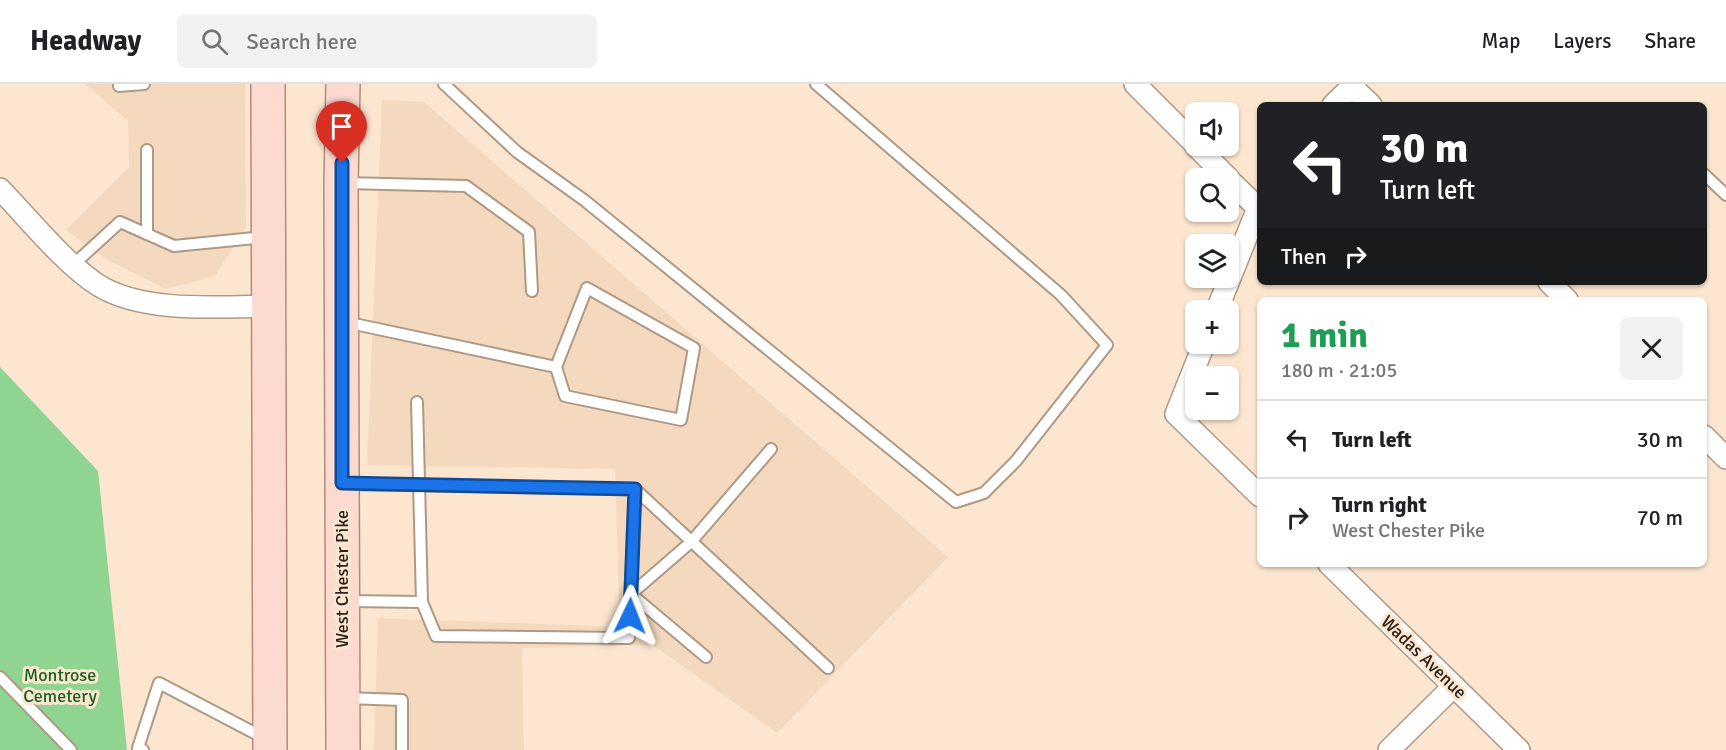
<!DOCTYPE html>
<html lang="en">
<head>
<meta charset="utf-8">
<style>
	body { margin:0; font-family:Signika,sans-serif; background:#f2f2f2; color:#202124; height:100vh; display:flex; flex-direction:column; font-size:22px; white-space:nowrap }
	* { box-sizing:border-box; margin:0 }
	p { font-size:20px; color:#757577 }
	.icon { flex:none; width:33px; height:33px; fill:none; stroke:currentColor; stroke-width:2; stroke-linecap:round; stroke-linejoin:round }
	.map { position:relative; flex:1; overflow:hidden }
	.side { position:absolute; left:1257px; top:213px; width:450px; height:270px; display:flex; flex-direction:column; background:#fff; border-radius:9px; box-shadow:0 2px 4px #0004 }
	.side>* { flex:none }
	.hud { position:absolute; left:1257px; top:18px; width:450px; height:183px; border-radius:9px; box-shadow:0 2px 4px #0004; background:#202124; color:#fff; overflow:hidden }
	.fabs { position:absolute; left:1185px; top:18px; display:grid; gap:12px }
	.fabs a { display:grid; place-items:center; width:54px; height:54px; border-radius:9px; background:#fff; box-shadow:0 2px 4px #0004; font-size:30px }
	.pin { position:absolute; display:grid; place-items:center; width:51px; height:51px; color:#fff; margin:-62px -26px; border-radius:50% 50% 50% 0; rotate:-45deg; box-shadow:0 0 6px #0007 }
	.pin .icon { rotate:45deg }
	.me { position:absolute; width:66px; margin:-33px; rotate:2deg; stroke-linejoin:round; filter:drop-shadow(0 0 4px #0008) }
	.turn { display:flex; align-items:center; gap:21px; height:126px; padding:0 24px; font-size:27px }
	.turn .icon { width:78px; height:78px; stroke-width:2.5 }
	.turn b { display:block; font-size:42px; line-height:51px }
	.then { display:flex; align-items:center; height:57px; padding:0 24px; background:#0003; gap:12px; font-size:22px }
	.round { display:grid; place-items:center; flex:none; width:63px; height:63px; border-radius:9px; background:#f2f2f2 }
	.headline { display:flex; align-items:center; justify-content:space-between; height:102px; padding:0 24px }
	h1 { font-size:36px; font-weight:800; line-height:45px; color:#1e9e55 }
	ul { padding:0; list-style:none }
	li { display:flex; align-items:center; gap:18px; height:78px; padding:0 24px; border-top:2px solid #e0e0e0 }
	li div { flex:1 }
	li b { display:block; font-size:22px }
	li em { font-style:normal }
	header { display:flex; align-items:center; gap:36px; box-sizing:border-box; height:84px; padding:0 30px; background:#fff; border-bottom:2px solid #e0e0e0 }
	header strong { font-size:28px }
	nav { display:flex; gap:33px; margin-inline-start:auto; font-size:21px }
	.search { width:420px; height:54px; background:#f2f2f2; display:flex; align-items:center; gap:15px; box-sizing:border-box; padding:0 21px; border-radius:9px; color:#757577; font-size:22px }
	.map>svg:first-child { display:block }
</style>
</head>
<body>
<header>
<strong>Headway</strong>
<div class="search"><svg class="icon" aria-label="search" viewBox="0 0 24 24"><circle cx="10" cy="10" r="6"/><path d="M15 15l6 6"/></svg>Search here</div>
<nav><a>Map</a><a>Layers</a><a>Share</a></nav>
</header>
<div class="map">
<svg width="1726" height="666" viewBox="0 0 1726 666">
	<rect width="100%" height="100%" fill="#fce6d0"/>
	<g fill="#f5d9be">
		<path d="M85 0H245L246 143 215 192 166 205 108 176 66 146 129 83 128 37Z"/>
		<path d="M382 16 424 18 948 473 777 649 653 561 522 564 524 666H374L378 534 620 543 615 385 367 381Z"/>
	</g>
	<path fill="#90d492" d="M0 283 98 387 127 666H0Z"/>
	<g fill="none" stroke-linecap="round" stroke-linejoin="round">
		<g stroke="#ad9985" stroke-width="14">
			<g id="service">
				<path d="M444 0 517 68 584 116 956 418 984 409 1016 377 1107 261 1061 211 816 0"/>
				<path d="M119 2 144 0"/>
				<path d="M1704 90 1726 111"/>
				<path d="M345 99 466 102 529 148 532 207"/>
				<path d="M147 150V66"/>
				<path d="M73 181 120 138 174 162 265 153"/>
				<path d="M345 238 556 283 565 312 681 336 694 264 587 204 556 283"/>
				<path d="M417 318 422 518"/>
				<path d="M345 400 635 405 629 554 436 552 422 518 347 517"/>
				<path d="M635 405 828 584"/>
				<path d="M706 573 631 510 691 458 771 365"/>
				<path d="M0 593 71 666"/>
				<path d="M346 614 402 616V666"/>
				<path d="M143 666 138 664 159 599 266 655"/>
			</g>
		</g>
		<g stroke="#ad9985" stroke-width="24">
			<g id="minor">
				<path d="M1135 0 1196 61"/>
				<path d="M1352 3 1371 21"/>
				<path d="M1333 21 1355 0"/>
				<path d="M1196 62 1228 94"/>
				<path d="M1228 95 1258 124"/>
				<path d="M0 105C28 134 64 179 98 201 142 229 218 223 269 222"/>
				<path d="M1549 198 1567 216"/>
				<path d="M1217 226 1260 119"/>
				<path d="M1204 260 1176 330 1260 412"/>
				<path d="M1704 352 1726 374"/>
				<path d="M1329 480 1519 666"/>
				<path d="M1389 666 1454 602"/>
			</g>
		</g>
		<g stroke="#b38a7c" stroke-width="36">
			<g id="primary">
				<path d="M268 0 270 666"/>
				<path d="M343 666 341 99 343 0"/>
			</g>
		</g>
		<use href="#service" stroke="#fff" stroke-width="10"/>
		<use href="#minor" stroke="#fff" stroke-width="21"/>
		<use href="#primary" stroke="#fddad0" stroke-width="33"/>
	</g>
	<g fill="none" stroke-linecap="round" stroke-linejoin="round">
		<g stroke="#114b97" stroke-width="15">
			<path id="route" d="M342 79V399L635 405 630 532"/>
		</g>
		<use href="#route" stroke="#1a73e8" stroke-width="10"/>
	</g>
	<g text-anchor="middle" stroke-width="6" stroke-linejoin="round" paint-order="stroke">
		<g font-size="18" fill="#2c241c" stroke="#fce6d0">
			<text transform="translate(342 495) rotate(-90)" y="6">West Chester Pike</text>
			<text transform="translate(1424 573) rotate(44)" y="6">Wadas Avenue</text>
		</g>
		<g font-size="18" fill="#196423" stroke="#fce6d0">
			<text x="60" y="597">Montrose<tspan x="60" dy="21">Cemetery</tspan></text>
		</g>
	</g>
</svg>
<div class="fabs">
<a><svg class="icon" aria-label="sound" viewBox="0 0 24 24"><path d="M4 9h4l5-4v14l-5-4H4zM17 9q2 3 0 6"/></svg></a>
<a><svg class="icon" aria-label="search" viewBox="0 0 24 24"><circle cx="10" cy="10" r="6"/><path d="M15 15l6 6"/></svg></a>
<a><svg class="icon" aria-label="layers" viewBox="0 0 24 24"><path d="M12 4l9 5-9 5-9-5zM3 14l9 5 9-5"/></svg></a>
<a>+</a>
<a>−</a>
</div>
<div class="pin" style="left:342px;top:79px;background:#d93025"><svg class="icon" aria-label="arrive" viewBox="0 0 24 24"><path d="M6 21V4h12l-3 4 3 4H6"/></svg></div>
<svg class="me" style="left:630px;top:532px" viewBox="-20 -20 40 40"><path d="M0-17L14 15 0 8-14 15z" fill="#1a73e8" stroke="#fff" stroke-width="4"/></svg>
<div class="hud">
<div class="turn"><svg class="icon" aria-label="left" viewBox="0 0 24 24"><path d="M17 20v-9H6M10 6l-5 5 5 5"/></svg><div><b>30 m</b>Turn left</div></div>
<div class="then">Then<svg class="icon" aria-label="right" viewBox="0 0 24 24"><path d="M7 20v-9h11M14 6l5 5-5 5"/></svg></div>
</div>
<section class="side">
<div class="headline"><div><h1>1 min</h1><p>180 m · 21:05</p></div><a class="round"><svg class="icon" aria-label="close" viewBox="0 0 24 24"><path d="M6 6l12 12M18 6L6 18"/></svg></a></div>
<ul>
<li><svg class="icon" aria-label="left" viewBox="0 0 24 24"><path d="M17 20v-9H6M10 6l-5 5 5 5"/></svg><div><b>Turn left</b></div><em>30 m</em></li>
<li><svg class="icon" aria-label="right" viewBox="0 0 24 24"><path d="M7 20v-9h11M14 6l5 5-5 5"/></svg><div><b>Turn right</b><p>West Chester Pike</p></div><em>70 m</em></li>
</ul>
</section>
</div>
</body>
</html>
